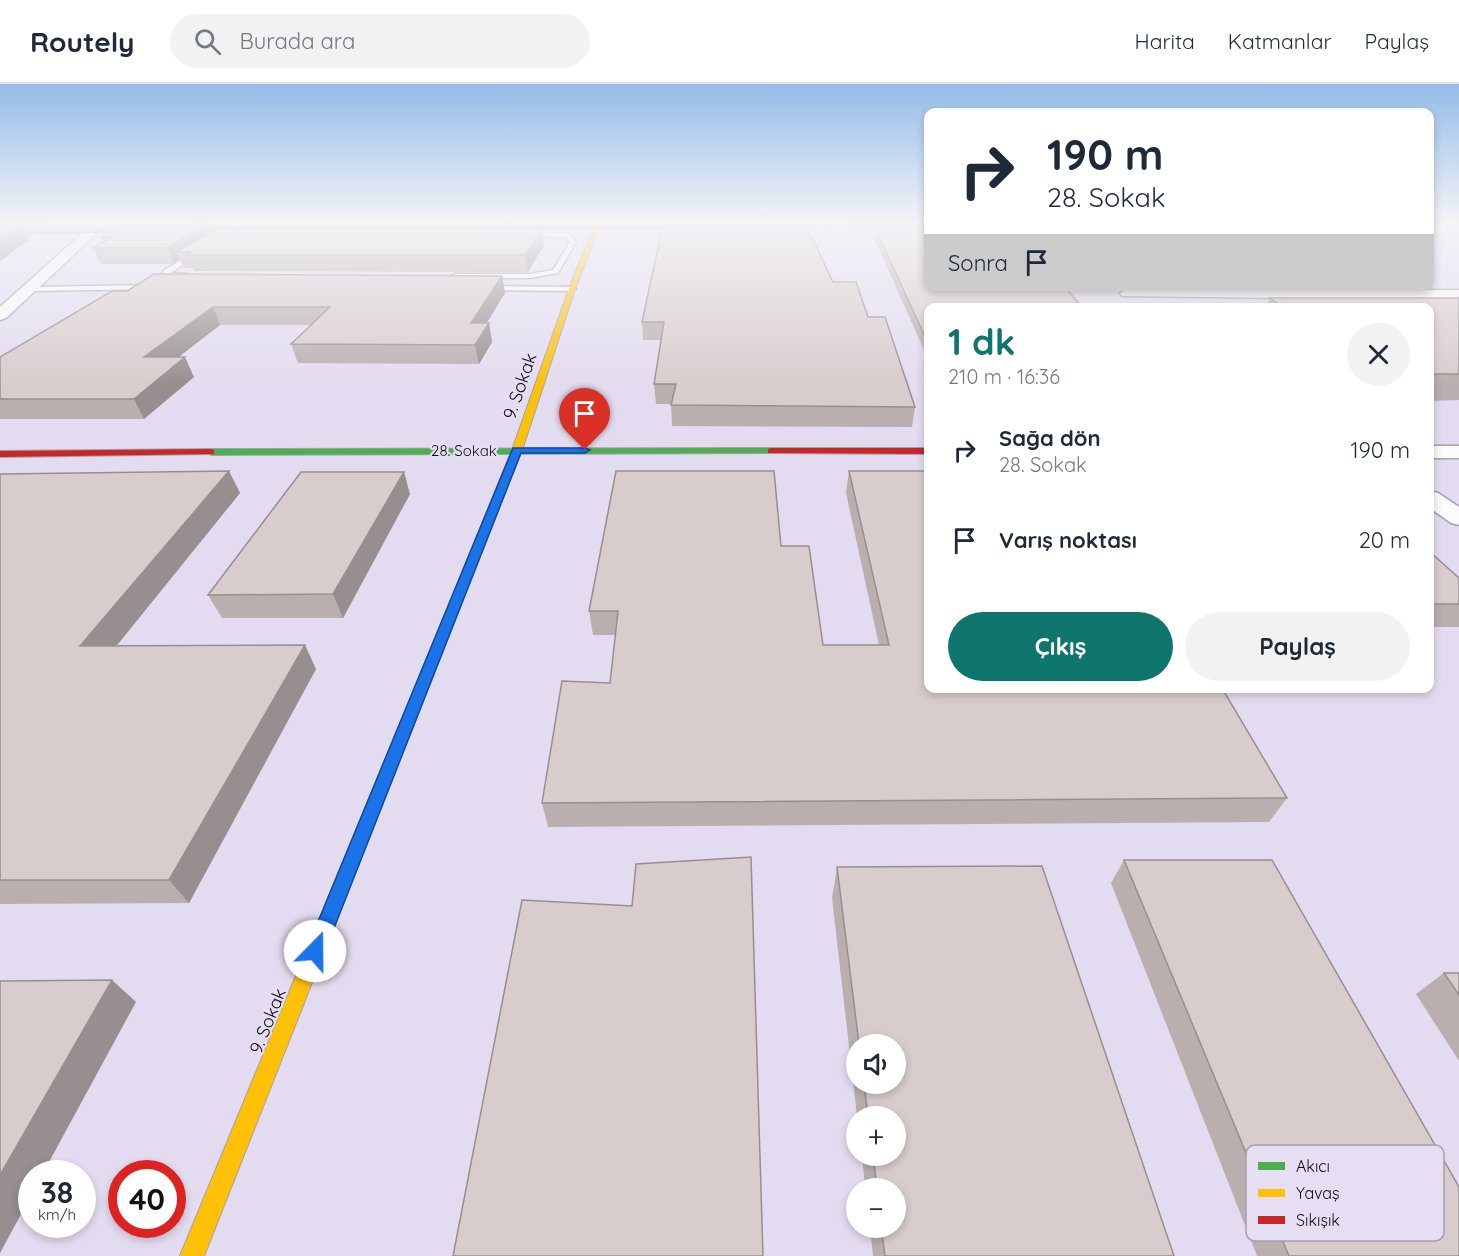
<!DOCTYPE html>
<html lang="tr">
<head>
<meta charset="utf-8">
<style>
	body { margin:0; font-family:Quicksand,sans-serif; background:#f2f2f3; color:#1f2937; height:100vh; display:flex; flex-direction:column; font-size:22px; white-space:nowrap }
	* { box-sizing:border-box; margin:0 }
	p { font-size:20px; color:#747a83 }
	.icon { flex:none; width:33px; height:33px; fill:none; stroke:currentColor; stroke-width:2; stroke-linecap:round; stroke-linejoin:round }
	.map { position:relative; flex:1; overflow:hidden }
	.side { position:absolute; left:924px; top:219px; width:510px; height:390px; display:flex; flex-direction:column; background:#fff; border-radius:12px; box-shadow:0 3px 9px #0003 }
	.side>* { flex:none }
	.top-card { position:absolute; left:924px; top:24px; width:510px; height:183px; border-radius:12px; box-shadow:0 3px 9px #0003; background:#fff; color:#1f2937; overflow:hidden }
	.buttons { position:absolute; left:846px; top:950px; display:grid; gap:12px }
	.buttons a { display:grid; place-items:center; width:60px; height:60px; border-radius:50%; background:#fff; box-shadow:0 3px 9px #0003; font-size:30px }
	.speed { position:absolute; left:18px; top:1076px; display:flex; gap:12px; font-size:30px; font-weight:700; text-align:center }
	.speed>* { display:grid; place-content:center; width:78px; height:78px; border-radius:50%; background:#fff; box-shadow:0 3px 9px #0003; line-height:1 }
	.speed small { font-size:15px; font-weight:400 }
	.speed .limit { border:9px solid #d22; background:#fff; color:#111 }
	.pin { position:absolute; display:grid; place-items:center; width:51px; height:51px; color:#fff; margin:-62px -26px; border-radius:50% 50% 50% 0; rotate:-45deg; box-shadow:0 0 6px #0007 }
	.pin .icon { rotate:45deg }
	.me { position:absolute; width:66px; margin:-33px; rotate:22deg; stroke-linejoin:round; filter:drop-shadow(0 0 4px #0008) }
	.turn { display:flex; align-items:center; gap:21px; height:126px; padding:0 24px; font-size:27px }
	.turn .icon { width:78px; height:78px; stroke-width:2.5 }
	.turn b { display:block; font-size:42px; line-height:51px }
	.then { display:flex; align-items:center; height:57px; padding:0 24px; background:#0003; gap:12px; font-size:22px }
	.round { display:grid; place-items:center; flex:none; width:63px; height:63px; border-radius:32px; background:#f2f2f3 }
	.overview { display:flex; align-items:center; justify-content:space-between; height:102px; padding:0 24px }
	h1 { font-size:36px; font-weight:700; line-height:45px; color:#0f766e }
	.action { display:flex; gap:12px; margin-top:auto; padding:12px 24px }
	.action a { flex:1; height:69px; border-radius:36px; background:#0f766e; color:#fff; font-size:24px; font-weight:700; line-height:69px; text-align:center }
	.action a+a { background:#f2f2f3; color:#1f2937 }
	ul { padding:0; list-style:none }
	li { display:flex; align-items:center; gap:18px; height:90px; padding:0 24px }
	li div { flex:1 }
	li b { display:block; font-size:22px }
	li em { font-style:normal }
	header { display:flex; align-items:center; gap:36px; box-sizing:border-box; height:84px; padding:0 30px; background:#fff; border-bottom:2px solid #e0e1e3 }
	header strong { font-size:28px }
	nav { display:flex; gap:33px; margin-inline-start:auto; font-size:21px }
	.search { width:420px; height:54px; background:#f2f2f3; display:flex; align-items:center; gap:15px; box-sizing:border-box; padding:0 21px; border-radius:33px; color:#747a83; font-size:22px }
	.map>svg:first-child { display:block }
</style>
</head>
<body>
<header>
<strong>Routely</strong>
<div class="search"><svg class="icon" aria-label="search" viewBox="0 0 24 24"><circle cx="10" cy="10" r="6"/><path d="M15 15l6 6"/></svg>Burada ara</div>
<nav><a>Harita</a><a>Katmanlar</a><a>Paylaş</a></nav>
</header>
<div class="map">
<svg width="1459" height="1172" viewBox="0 0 1459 1172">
	<rect width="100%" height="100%" fill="#e7e4ee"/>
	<path fill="#e3dcf0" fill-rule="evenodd" d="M0 137H928V202H1430V137H1459V1172H0ZM928 224H1430V604H928ZM856 960H896V999H856ZM856 1032H896V1071H856ZM32 1089H82V1140H32ZM122 1089H172V1140H122ZM856 1104H896V1143H856Z"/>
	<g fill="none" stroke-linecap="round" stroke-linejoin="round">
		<g stroke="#a3a1a9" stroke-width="3">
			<g id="lane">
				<path d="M239 137H246L234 145H230V143Z"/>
				<path d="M523 149H567L576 158 558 189 530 194H455L451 192 455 190H530L553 186 570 158 565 153 521 152Z"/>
				<path d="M197 166 199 169 171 189 188 190 191 194H171L163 191V187Z"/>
				<path d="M152 201 155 205 29 207 25 205 29 203Z"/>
				<path d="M482 202 572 203 576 205 572 207 485 206Z"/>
			</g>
		</g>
		<g stroke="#a3a1a9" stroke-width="3">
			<g id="street">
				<path d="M96 137H110L6 234 0 236V223Z"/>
				<path d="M1127 205 1459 206V216L1122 212 1120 209Z"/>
				<rect x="1430" y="362" width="29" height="12"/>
				<path d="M1430 407 1438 409 1459 423V441L1451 439 1430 424Z"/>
			</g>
		</g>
		<g stroke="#a3a1a9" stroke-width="2">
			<g id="fast">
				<path d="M232 142H517L520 144 0 150V146Z"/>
				<path d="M771 364 776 367 774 369 211 371 206 368 211 365Z"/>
			</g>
		</g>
		<g stroke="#a3a1a9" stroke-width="2">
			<g id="slow">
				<path d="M928 140V144L759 143 762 141Z"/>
				<path d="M596 142 599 144 575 205 522 366 457 531 455 534H447L445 531 512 366 569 205 593 144Z"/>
				<path d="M319 849 325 852 328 858 204 1172H180L310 858 313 852Z"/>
			</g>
		</g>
		<g stroke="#a3a1a9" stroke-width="2">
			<g id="jam">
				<path d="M517 142H708L711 144 515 145Z"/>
				<path d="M771 364H928V370L768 369V365Z"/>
				<path d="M211 365 214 366V370L0 373V367Z"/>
				<path d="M451 527 457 531 328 858 325 864 319 867 313 864 310 858 445 531Z"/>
			</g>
		</g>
		<use href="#lane" fill="#fbfbfc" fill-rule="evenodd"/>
		<use href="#street" fill="#fbfbfc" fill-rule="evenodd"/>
		<use href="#fast" fill="#4caf50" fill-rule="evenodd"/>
		<use href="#slow" fill="#ffc107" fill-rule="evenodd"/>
		<use href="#jam" fill="#c62828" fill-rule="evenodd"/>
	</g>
	<g fill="#baafaf" fill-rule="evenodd">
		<path d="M0 137H53L48 141 25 142 31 154 0 177Z"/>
		<path d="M133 137H232L204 138 209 149 542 145 544 161 528 188 194 187 193 184H183L180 176 174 180H101L93 164 104 158 101 153Z"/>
		<path d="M875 144 928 224V275L874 154Z"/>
		<path d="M502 192 505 209 486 239H489L492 258 479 280 298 279 291 260 311 241H220L178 273 194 293 144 335H0V273L127 207Z"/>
		<path d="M833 198 868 233 915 323 912 343 672 342 671 320H656L654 300 661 256H643L642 238Z"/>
		<path d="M1270 214H1459V316L1430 317V224H1265Z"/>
		<path d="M229 387 240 409 117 561 316 585 189 819 0 820V390Z"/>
		<path d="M849 387 928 604 1287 714 1269 738 548 743 542 719 610 599 616 551H593L589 527 781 462 823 561H879L846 409Z"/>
		<path d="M410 410 343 534H222L208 511Z"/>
		<path d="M1430 468 1459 494V543H1430Z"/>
		<path d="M1124 776 1459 1172H1257L1111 799Z"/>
		<path d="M837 783 1174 1172H873L870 1143H896V1104H865L862 1071H896V1032H857L832 814ZM856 960H896V999H856Z"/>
		<path d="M1444 889H1459V977L1416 910Z"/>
	</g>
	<g fill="#978f8f">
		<path d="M46 137H53L48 141Z"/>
		<path d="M201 137H204L209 151 191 168H176L180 176 174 180 167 164 188 144Z"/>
		<path d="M23 139 31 154 0 177V155Z"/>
		<path d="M542 145 544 161 528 188 525 171Z"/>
		<path d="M502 192 505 209 475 258 471 239Z"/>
		<path d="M213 223 220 241 153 293 144 273Z"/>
		<path d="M489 239 492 258 479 280 475 261Z"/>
		<path d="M185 273 194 293 144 335 134 315Z"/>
		<path d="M229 387 240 409 97 586 80 562Z"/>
		<path d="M404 388 410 410 343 534 333 510Z"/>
		<path d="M305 561 316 585 189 819 169 796Z"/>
		<path d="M112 896 136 918 43 1089H32V1110L0 1169V1091Z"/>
	</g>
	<g fill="#d8cccc" stroke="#978f8f" stroke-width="1.5">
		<path d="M133 137H201L188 144H201L167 164H93L113 153H101Z"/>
		<path d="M0 139H23L0 155Z"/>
		<path d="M663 141H806L833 198H856L868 233H885L915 323 671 321 676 300H654L664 238H642Z"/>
		<path d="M875 144H928V202H1064L1083 224H928V259Z"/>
		<path d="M217 145H542L525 171H187L191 168H176Z"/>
		<path d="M154 190 502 192 471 239H489L475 261 291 260 330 223H213L144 273H185L134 315H0V273L112 207H127Z"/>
		<path d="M1270 214H1459V290H1430V224H1284Z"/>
		<path d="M229 387 80 562 305 561 169 796H0V390Z"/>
		<path d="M616 387H774L781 462H809L823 561H889L849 387H928V604H1222L1287 714 542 719 562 597 610 599 618 527H589Z"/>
		<path d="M301 388H404L333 510 208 511Z"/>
		<path d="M1430 468 1459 494V520H1430Z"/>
		<path d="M751 773 763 1172H453L522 816 632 822 636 780Z"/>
		<path d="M1124 776H1272L1459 1103V1172H1289Z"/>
		<path d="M1042 782 1174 1172H885L881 1143H896V1104H877L873 1071H896V1032H868L864 999H896V960H859L837 783Z"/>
		<path d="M1444 889H1459V911Z"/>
		<path d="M112 896 0 1091V897Z"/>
	</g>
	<linearGradient id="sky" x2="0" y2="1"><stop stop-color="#94bce8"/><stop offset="0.46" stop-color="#f4f3f7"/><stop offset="1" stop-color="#f4f3f7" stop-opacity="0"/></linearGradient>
	<rect width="1459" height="301" fill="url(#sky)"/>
	<path fill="#1a73e8" stroke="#114b97" stroke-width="1.5" d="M513 364H585L590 366 585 369H521L325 867 322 873 315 876 309 873 306 867Z"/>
	<g text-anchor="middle" stroke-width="4.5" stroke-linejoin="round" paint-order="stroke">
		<g font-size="15" fill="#0d0b11" stroke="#e6dff3">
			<text x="464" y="372">28. Sokak</text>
		</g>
		<g font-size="18" fill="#0d0b11" stroke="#e6dff3">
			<text transform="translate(520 302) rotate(-71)" y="6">9. Sokak</text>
			<text transform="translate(268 937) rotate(-68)" y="6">9. Sokak</text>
		</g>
	</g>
	<rect x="1246" y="1061" width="198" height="96" rx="9" fill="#e6dff3" stroke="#a59faf" stroke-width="1.5"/>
	<rect x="1258" y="1078" width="27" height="8" fill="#4caf50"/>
	<rect x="1258" y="1105" width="27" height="8" fill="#ffc107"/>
	<rect x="1258" y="1132" width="27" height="8" fill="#c62828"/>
	<g font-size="16" fill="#0d0b11">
		<text x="1296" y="1088">Akıcı</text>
		<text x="1296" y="1115">Yavaş</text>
		<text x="1296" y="1142">Sıkışık</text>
	</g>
</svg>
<div class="buttons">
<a><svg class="icon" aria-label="sound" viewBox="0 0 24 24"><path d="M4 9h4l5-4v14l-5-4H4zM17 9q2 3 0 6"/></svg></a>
<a>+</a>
<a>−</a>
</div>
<div class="speed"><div>38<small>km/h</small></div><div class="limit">40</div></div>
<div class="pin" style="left:585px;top:366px;background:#d93025"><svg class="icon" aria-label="arrive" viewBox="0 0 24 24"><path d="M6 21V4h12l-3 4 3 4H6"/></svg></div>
<svg class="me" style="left:315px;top:867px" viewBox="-20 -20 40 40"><circle r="19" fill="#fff"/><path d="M0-13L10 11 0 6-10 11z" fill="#1a73e8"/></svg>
<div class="top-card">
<div class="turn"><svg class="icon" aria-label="right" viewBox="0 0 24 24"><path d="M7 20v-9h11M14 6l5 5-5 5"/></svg><div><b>190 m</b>28. Sokak</div></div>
<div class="then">Sonra<svg class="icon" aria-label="arrive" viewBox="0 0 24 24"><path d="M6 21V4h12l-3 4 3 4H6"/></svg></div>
</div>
<section class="side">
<div class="overview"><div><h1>1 dk</h1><p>210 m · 16:36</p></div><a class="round"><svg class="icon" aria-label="close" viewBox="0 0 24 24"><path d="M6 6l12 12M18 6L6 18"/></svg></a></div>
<ul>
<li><svg class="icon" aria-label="right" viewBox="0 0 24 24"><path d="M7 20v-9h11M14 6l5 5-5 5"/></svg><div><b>Sağa dön</b><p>28. Sokak</p></div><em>190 m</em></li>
<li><svg class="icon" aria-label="arrive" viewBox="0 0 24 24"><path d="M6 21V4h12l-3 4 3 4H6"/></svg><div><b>Varış noktası</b></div><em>20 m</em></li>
</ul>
<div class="action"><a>Çıkış</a><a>Paylaş</a></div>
</section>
</div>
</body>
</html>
